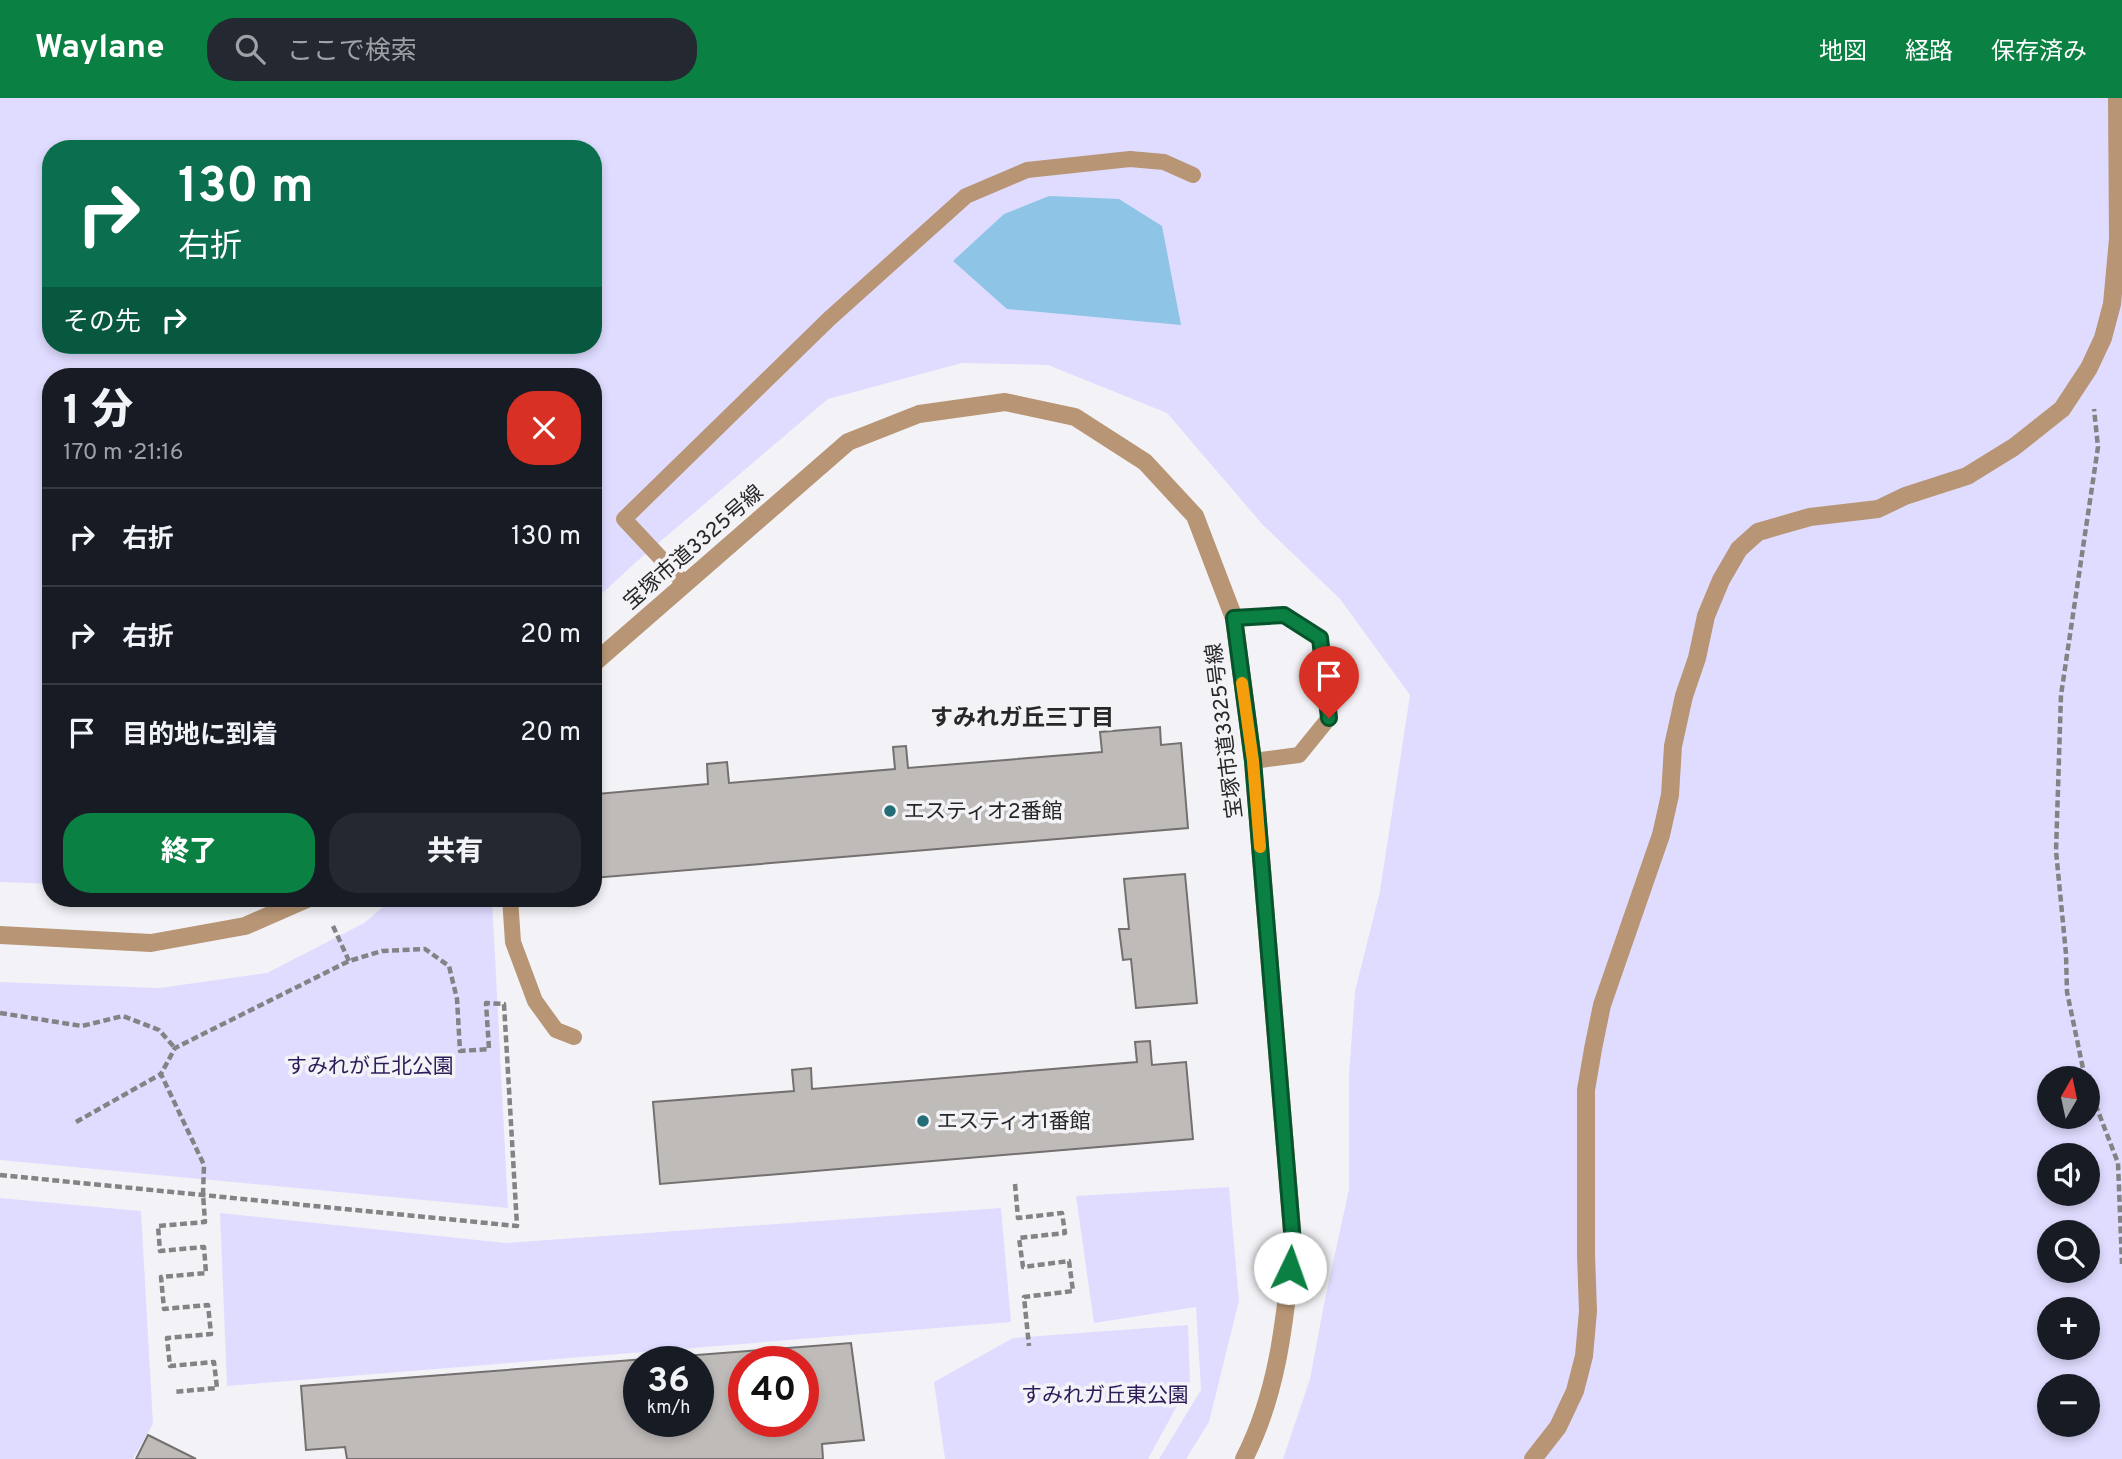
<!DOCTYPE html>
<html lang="ja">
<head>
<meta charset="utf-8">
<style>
	body { margin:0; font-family:Overpass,"Noto Sans JP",sans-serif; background:#242831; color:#f1f3f6; height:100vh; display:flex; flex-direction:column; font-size:26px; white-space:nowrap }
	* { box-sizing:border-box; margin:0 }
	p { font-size:23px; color:#9ea1a6 }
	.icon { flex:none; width:38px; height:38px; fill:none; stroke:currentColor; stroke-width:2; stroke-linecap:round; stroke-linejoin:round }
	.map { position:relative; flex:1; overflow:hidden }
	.details { position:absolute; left:42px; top:270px; width:560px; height:539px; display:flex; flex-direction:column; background:#171b24; border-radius:28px; box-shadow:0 4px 10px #0003 }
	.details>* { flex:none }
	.hud { position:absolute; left:42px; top:42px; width:560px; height:214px; border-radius:28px; box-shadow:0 4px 10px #0003; background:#0b6e4f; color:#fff; overflow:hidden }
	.needle { width:46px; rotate:9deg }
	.controls { position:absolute; left:2037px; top:968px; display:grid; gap:14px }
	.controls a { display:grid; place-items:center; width:63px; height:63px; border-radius:50%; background:#171b24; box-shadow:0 4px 10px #0003; font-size:35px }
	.speed { position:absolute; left:623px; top:1248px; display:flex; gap:14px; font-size:35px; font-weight:700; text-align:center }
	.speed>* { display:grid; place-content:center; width:91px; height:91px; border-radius:50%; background:#171b24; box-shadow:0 4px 10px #0003; line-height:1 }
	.speed small { font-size:18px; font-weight:400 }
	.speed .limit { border:10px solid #d22; background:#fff; color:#111 }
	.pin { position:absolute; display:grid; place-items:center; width:60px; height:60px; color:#fff; margin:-72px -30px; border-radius:50% 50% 50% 0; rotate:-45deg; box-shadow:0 0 7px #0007 }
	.pin .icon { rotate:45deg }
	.me { position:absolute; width:77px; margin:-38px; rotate:3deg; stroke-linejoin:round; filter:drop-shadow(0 0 5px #0008) }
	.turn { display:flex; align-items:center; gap:24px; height:147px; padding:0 21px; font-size:32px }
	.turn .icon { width:91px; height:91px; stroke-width:2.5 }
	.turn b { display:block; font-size:49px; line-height:60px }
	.then { display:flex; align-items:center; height:66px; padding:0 21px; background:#0003; gap:14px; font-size:26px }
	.round { display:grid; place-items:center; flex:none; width:74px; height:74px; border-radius:28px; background:#242831 }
	.headline { display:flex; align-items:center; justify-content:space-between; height:119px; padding:0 21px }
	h1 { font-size:42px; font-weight:800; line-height:52px }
	.primary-button { display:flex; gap:14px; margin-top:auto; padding:14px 21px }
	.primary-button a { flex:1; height:80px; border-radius:28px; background:#0b8043; color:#fff; font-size:28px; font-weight:800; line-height:80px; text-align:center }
	.primary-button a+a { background:#242831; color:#f1f3f6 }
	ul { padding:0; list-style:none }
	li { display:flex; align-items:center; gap:21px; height:98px; padding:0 21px; border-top:2px solid #363941 }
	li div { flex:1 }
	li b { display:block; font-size:26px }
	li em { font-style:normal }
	header { display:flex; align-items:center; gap:42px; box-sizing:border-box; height:98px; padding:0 35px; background:#0b8043; color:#fff }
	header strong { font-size:33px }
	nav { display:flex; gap:38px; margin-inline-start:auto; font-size:24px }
	.search { width:490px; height:63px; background:#242831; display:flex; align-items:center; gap:18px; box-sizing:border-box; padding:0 24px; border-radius:28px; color:#9ea1a6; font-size:26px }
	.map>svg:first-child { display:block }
</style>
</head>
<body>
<header>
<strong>Waylane</strong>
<div class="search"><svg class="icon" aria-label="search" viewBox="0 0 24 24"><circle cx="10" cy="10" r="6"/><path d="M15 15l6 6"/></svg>ここで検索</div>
<nav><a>地図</a><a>経路</a><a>保存済み</a></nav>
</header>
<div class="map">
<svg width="2122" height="1361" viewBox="0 0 2122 1361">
	<rect width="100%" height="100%" fill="#f3f3f7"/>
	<g fill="#e0dcff" fill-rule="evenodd">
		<path d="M0 0H2122V1361H1283L1310 1281 1324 1206 1349 1091V977L1355 893 1380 793 1410 597 1340 501 1262 426 1167 315 1048 267 962 265 828 301 635 465 593 504V278H51V786L0 784ZM51 51H593V247H51ZM2049 980H2088V1018H2049ZM2049 1057H2088V1096H2049ZM2049 1134H2088V1172H2049ZM2049 1211H2088V1250H2049ZM2049 1288H2088V1326H2049Z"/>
		<path d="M394 800H492L508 1110 0 1062V884L159 890 267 875 364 825Z"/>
		<path d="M1229 1089 1239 1203 1209 1324 1186 1361H1159L1201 1292 1196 1209 1094 1225 1076 1098Z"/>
		<path d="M0 1100 141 1113 153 1326 133 1361H0Z"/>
		<path d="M1001 1110 1011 1224 227 1288 220 1115 506 1145Z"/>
		<path d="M1188 1227 1190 1284 1148 1361H945L934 1284 1013 1240Z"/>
	</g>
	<path fill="#8ec4e6" d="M1049 98 1119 101 1162 128 1181 227 1007 211 953 163 1004 116Z"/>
	<g fill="#bfbbb9" stroke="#74706f" stroke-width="2" fill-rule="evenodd">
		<path d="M1160 629 1161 647 1181 645 1188 730 593 780V675H595L597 696 708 686 707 666 727 664 729 685 895 671 893 649 906 648 908 670 1102 654 1100 634Z"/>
		<path d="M1185 776 1197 905 1136 910 1131 861 1123 862 1119 831H1129L1124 781Z"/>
		<path d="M1150 943 1152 967 1186 964 1193 1041 660 1086 653 1004 794 993 792 972 811 970 812 991 1137 964 1135 944Z"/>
		<path d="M851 1245 864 1342 822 1346 823 1361H347L345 1349 306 1352 301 1288ZM639 1264H698V1323H639ZM744 1264H803V1323H744Z"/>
		<path d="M148 1337 196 1361H136Z"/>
	</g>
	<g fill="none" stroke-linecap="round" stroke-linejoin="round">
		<g stroke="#838386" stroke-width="4.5" stroke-dasharray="7 3.5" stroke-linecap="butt">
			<path d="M333 828 349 863"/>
			<path d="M0 915 82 928 123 918 159 932 175 950"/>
			<path d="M2085 980 2067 894 2066 856 2056 753 2061 597 2098 349 2094 311"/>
			<path d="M2088 987 2118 1065 2122 1166"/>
			<path d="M76 1024 161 976"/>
			<path d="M0 1077 517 1128 504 906 486 905 489 951 460 953 457 901 449 868 425 851 382 853 349 863 175 950 161 976 204 1067 203 1096 205 1124 158 1128 160 1153 204 1149 206 1175 161 1179 164 1211 208 1207 211 1236 167 1240 170 1268 214 1264 217 1290 173 1294"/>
			<path d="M1015 1086 1018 1120 1062 1115 1065 1135 1019 1140 1023 1169 1069 1163 1073 1193 1024 1199 1029 1248"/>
		</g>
		<g stroke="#b79575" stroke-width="16">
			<path d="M685 486 624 421 829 221 966 98 1027 72 1130 61 1164 64 1193 77"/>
			<path d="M1234 520 1284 517 1320 540 1329 620 1299 657 1253 663"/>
			<path d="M510 800 513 844 535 903 556 932 574 939"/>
		</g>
		<path stroke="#b79575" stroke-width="18" d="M1533 1361 1558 1329 1575 1293 1584 1258 1588 1213 1586 1157V992L1593 951 1602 907 1661 737 1670 697 1673 648 1684 598 1697 560 1706 518 1721 482 1739 451 1758 434 1810 419 1878 411 1905 398 1967 378 2014 349 2062 311 2089 270 2103 240 2112 206 2118 141 2117 0"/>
		<g stroke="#b79575" stroke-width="18">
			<path d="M593 566 848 344 919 316 1005 304 1075 319 1145 364 1195 418 1234 520 1253 663 1293 1145C1285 1219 1279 1293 1244 1361"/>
			<path d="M0 837 151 845 245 828 309 800"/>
		</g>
	</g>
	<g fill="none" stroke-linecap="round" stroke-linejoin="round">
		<g stroke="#07532c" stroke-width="18">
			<path id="route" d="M1290 1170 1293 1145 1253 663 1234 520 1284 517 1320 540 1329 620"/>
		</g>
		<use href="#route" stroke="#0b8043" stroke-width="12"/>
		<path stroke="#f59e0b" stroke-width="12" d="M1242 585 1253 663 1260 749"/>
	</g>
	<g fill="#236d77" stroke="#f3f3f7" stroke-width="2.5">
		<circle cx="890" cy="713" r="7"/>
		<circle cx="923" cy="1023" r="7"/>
	</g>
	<g text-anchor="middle" stroke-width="7" stroke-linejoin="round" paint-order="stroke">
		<g font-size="21" fill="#272728" stroke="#f3f3f7">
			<text transform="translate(693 449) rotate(-41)" y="7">宝塚市道3325号線</text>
			<text transform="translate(1224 633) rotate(-97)" y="7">宝塚市道3325号線</text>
		</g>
		<g font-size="21" fill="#272728" stroke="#f3f3f7" text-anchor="start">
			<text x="904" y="720">エスティオ2番館</text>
			<text x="937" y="1030">エスティオ1番館</text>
		</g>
		<g font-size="21" fill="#2c1b58" stroke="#f3f3f7">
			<text x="370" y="975">すみれが丘北公園</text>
			<text x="1105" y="1304">すみれガ丘東公園</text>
		</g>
		<g font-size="23" font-weight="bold" fill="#272728" stroke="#f3f3f7">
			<text x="1022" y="627">すみれガ丘三丁目</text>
		</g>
	</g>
</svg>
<div class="controls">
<a><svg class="needle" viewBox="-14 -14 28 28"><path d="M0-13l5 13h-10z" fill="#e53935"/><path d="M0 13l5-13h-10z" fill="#9ea1a6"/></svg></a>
<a><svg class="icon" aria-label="sound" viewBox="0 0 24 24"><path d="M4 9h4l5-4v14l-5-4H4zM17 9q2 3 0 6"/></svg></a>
<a><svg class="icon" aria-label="search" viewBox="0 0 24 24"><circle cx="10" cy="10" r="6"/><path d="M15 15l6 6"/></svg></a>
<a>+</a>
<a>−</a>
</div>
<div class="speed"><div>36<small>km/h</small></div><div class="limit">40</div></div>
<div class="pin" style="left:1329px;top:620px;background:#d93025"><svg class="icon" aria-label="arrive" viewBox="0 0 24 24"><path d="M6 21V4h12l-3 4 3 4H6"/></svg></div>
<svg class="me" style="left:1290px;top:1170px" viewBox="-20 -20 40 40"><circle r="19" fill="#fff"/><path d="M0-13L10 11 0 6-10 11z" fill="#0b8043"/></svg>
<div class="hud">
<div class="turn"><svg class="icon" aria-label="right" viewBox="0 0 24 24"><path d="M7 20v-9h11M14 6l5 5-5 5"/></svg><div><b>130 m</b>右折</div></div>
<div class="then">その先<svg class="icon" aria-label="right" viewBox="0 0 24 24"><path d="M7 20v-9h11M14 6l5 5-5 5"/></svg></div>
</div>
<section class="details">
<div class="headline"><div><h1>1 分</h1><p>170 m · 21:16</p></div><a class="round" style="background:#d93025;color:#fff"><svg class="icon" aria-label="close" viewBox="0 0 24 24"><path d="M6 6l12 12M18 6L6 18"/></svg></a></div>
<ul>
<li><svg class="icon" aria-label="right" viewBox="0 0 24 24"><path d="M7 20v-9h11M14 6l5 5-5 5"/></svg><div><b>右折</b></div><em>130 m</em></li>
<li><svg class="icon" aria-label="right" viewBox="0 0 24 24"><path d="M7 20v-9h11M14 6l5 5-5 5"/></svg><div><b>右折</b></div><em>20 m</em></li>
<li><svg class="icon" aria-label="arrive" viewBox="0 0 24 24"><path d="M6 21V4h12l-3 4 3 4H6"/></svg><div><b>目的地に到着</b></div><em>20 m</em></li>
</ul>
<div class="primary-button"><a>終了</a><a>共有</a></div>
</section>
</div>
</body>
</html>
